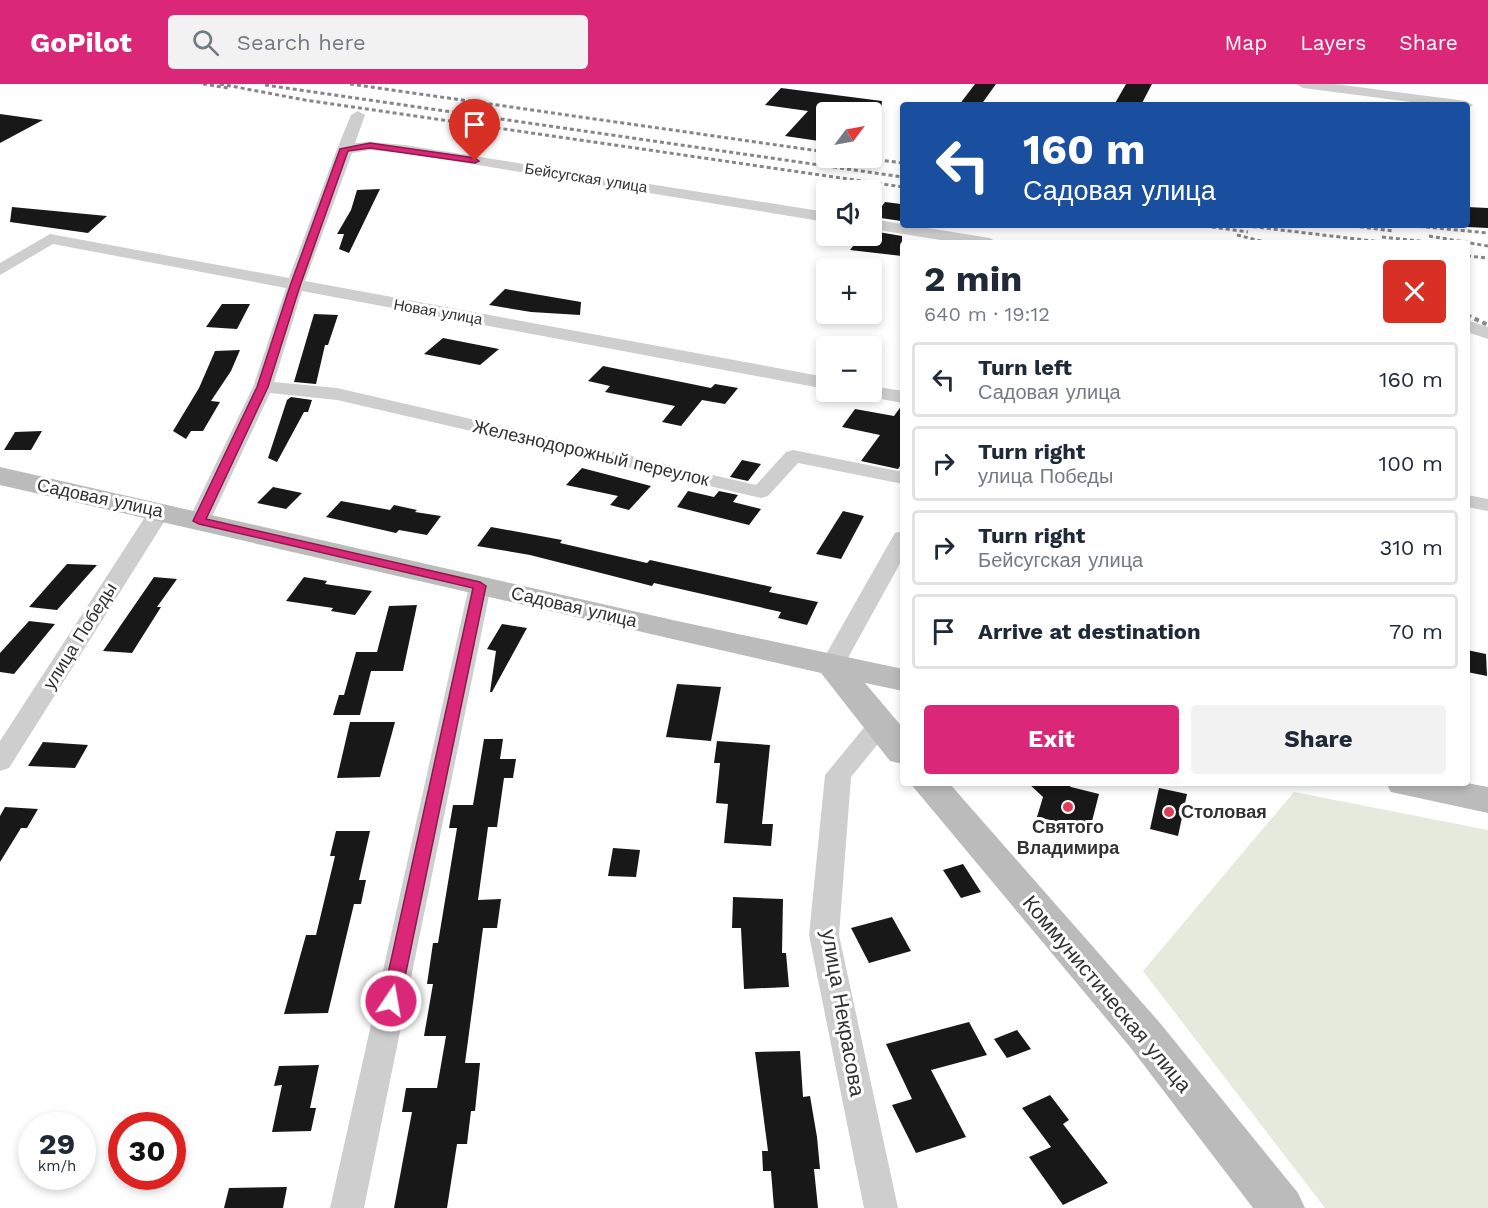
<!DOCTYPE html>
<html lang="en">
<head>
<meta charset="utf-8">
<style>
	body { margin:0; font-family:"Work Sans",sans-serif; background:#f2f2f3; color:#1f2937; height:100vh; display:flex; flex-direction:column; font-size:22px; white-space:nowrap }
	* { box-sizing:border-box; margin:0 }
	p { font-size:20px; color:#747a83 }
	.icon { flex:none; width:33px; height:33px; fill:none; stroke:currentColor; stroke-width:2; stroke-linecap:round; stroke-linejoin:round }
	.map { position:relative; flex:1; overflow:hidden }
	.panel { position:absolute; left:900px; top:156px; width:570px; height:546px; display:flex; flex-direction:column; background:#fff; border-radius:6px; box-shadow:0 3px 9px #0003 }
	.panel>* { flex:none }
	.top-card { position:absolute; left:900px; top:18px; width:570px; height:126px; border-radius:6px; box-shadow:0 3px 9px #0003; background:#1a4fa0; color:#fff; overflow:hidden }
	.needle { width:39px; rotate:58deg }
	.fabs { position:absolute; left:816px; top:18px; display:grid; gap:12px }
	.fabs a { display:grid; place-items:center; width:66px; height:66px; border-radius:6px; background:#fff; box-shadow:0 3px 9px #0003; font-size:30px }
	.speed { position:absolute; left:18px; top:1028px; display:flex; gap:12px; font-size:30px; font-weight:700; text-align:center }
	.speed>* { display:grid; place-content:center; width:78px; height:78px; border-radius:50%; background:#fff; box-shadow:0 3px 9px #0003; line-height:1 }
	.speed small { font-size:15px; font-weight:400 }
	.speed .limit { border:9px solid #d22; background:#fff; color:#111 }
	.pin { position:absolute; display:grid; place-items:center; width:51px; height:51px; color:#fff; margin:-62px -26px; border-radius:50% 50% 50% 0; rotate:-45deg; box-shadow:0 0 6px #0007 }
	.pin .icon { rotate:45deg }
	.me { position:absolute; width:66px; margin:-33px; rotate:12deg; stroke-linejoin:round; filter:drop-shadow(0 0 4px #0008) }
	.turn { display:flex; align-items:center; gap:21px; height:126px; padding:0 24px; font-size:27px }
	.turn .icon { width:78px; height:78px; stroke-width:2.5 }
	.turn b { display:block; font-size:42px; line-height:51px }
	.round { display:grid; place-items:center; flex:none; width:63px; height:63px; border-radius:6px; background:#f2f2f3 }
	.summary { display:flex; align-items:center; justify-content:space-between; height:102px; padding:0 24px }
	h1 { font-size:36px; font-weight:700; line-height:45px }
	.primary-button { display:flex; gap:12px; margin-top:auto; padding:12px 24px }
	.primary-button a { flex:1; height:69px; border-radius:6px; background:#db2777; color:#fff; font-size:24px; font-weight:700; line-height:69px; text-align:center }
	.primary-button a+a { background:#f2f2f3; color:#1f2937 }
	ul { padding:0; list-style:none }
	li { display:flex; align-items:center; gap:18px; height:75px; margin:0 12px 9px; padding:0 12px; border:3px solid #e0e1e3; border-radius:6px }
	li div { flex:1 }
	li b { display:block; font-size:22px }
	li em { font-style:normal }
	header { display:flex; align-items:center; gap:36px; box-sizing:border-box; height:84px; padding:0 30px; background:#db2777; color:#fff }
	header strong { font-size:28px }
	nav { display:flex; gap:33px; margin-inline-start:auto; font-size:21px }
	.search { width:420px; height:54px; background:#f2f2f3; display:flex; align-items:center; gap:15px; box-sizing:border-box; padding:0 21px; border-radius:6px; color:#747a83; font-size:22px }
	.map>svg:first-child { display:block }
</style>
</head>
<body>
<header>
<strong>GoPilot</strong>
<div class="search"><svg class="icon" aria-label="search" viewBox="0 0 24 24"><circle cx="10" cy="10" r="6"/><path d="M15 15l6 6"/></svg>Search here</div>
<nav><a>Map</a><a>Layers</a><a>Share</a></nav>
</header>
<div class="map">
<svg width="1488" height="1124" viewBox="0 0 1488 1124">
	<rect width="100%" height="100%" fill="#fff"/>
	<path fill="#e5eadd" d="M1294 708 1488 746V1124H1325L1143 887Z"/>
	<g fill="#181818">
		<path d="M975 0H996L981 21H959Z"/>
		<path d="M1126 0H1152L1141 21H1114Z"/>
		<path d="M781 4 882 17 881 28H826V58L785 52 808 27 765 21Z"/>
		<path d="M0 30 43 36 0 59Z"/>
		<path d="M380 105 349 169 339 165 344 150H337L351 126 357 106Z"/>
		<path d="M885 118 901 120V137L874 133Z"/>
		<path d="M12 123 107 132 88 149 10 138Z"/>
		<path d="M1467 123 1488 124V144L1467 143Z"/>
		<path d="M872 147 902 152V172L850 166 861 152H872Z"/>
		<path d="M505 205 581 218 580 231 531 228 489 221Z"/>
		<path d="M222 220H250L237 245 206 243Z"/>
		<path d="M314 230 338 231 328 261H325L316 300 294 298Z"/>
		<path d="M443 254 499 265 480 281 424 270Z"/>
		<path d="M240 266 231 287 211 317 220 318 203 347H191L186 355 173 347 199 304 215 267Z"/>
		<path d="M603 282 711 304 715 300 738 304 725 320 702 316 681 342 662 338 675 322 605 308 610 302 588 297Z"/>
		<path d="M291 313 312 316 308 328H304L277 378 268 374 287 316Z"/>
		<path d="M902 321 903 378 898 385 861 377 880 351 842 343 855 325 894 332Z"/>
		<path d="M42 347 31 366H4L15 348Z"/>
		<path d="M742 376 761 380 748 397 730 393Z"/>
		<path d="M582 384 651 402 629 426 610 421 618 412 566 401Z"/>
		<path d="M273 403 302 409 286 425 257 419Z"/>
		<path d="M688 407 714 413 719 407 738 411 733 418 761 425 749 441 677 423Z"/>
		<path d="M341 417 390 426 394 421 417 426 415 428 441 432 427 451 399 446 396 449 326 433Z"/>
		<path d="M843 427 864 432 841 475 816 470Z"/>
		<path d="M491 443 562 456 560 459 647 479 650 476 772 503 769 508 818 518 807 541 778 534 781 528 654 499 652 502 530 471 477 462Z"/>
		<path d="M67 480 97 481 57 526 29 523Z"/>
		<path d="M154 493 177 495 157 523H161L132 569 103 567Z"/>
		<path d="M304 493 327 497 325 500 372 507 355 531 331 527 333 524 286 517Z"/>
		<path d="M417 521 403 587H371L360 631H333L339 611H344L356 568H377L389 522Z"/>
		<path d="M29 537 55 540 14 590 0 588V569Z"/>
		<path d="M502 540 527 544 492 608H490L496 567 487 565Z"/>
		<path d="M1467 566 1486 570 1487 592 1467 588Z"/>
		<path d="M677 600 721 603 711 657 666 653Z"/>
		<path d="M350 638H395L380 693 337 694Z"/>
		<path d="M484 655H503L500 675H516L513 694H504L497 743H488L478 816 501 815 497 844H483L465 979H480L475 1027H471L467 1060H457L447 1124H394L412 1028H402L406 1004H437L446 952H424L433 900H427L433 859H438L457 744H449L453 721H473Z"/>
		<path d="M717 657 770 661 762 740H773L771 762 724 759 728 720 716 719 720 679H714Z"/>
		<path d="M43 658 88 661 75 684 28 682Z"/>
		<path d="M1028 699H1066L1071 703 1099 710 1090 745 1037 733 1043 713Z"/>
		<path d="M1159 704 1187 710 1178 752 1150 745Z"/>
		<path d="M5 723 38 725 27 744H21L0 778V732Z"/>
		<path d="M336 747H370L359 796H366L361 820H354L328 929 284 930 306 851H316L335 772H330Z"/>
		<path d="M613 764 640 766 636 793 608 792Z"/>
		<path d="M963 780 981 808 961 814 943 786Z"/>
		<path d="M733 813 783 815 782 869H786L789 903 744 905 741 844H732Z"/>
		<path d="M892 833 911 867 869 879 851 844Z"/>
		<path d="M969 938 987 971 931 986 966 1053 916 1069 892 1021 912 1015 886 960Z"/>
		<path d="M1017 946 1031 965 1007 974 994 955Z"/>
		<path d="M800 967 803 1013 810 1012 817 1053 820 1085H814L818 1124H774L771 1087H763L762 1067H768L755 968Z"/>
		<path d="M319 981 310 1024H316L311 1047 272 1048 282 1001 274 1002 279 982Z"/>
		<path d="M1050 1011 1069 1036 1063 1040 1108 1099 1063 1121 1029 1073 1051 1063 1022 1024Z"/>
		<path d="M287 1103 283 1124H224L229 1104Z"/>
	</g>
	<g fill="none" stroke-linecap="round" stroke-linejoin="round">
		<g fill="#cecece" fill-rule="evenodd">
			<path d="M1296 0H1335L1466 17 1473 21 1467 25V21H1434L1303 4Z"/>
			<path d="M358 27 365 31 355 59 370 58 405 61 826 128V138L405 69 370 66 352 69 305 197 826 293V305L302 207 274 298 337 304 756 401 786 368 793 366 903 388V400L798 379 768 412 761 414 337 316 270 309 210 437 207 442 199 444 191 442 188 437 253 303 286 204 53 160 0 191V179L50 150 289 194 337 65 351 31Z"/>
			<path d="M872 135 990 154 998 159H959L872 145Z"/>
			<path d="M1467 236 1488 243V255L1467 248Z"/>
			<path d="M872 302 903 307V319L864 312 862 308H872Z"/>
			<path d="M1467 411 1488 415V427L1467 423Z"/>
			<path d="M160 421 168 422 171 427 9 684 0 687V657L149 427 152 422Z"/>
			<path d="M903 447V474L844 581 841 586 832 589 823 586 820 581 892 454 895 449Z"/>
			<path d="M480 495 488 497 491 502 364 1124H330L469 502 472 497Z"/>
			<path d="M881 632 890 634 894 640 851 693 839 851 898 1124H864L809 851 825 691 872 634Z"/>
		</g>
		<g fill="#bbb" fill-rule="evenodd">
			<path d="M0 383 677 537 903 585V607L865 599 903 644V680L890 677 821 589 0 401Z"/>
			<path d="M910 699H949L1160 939 1298 1109 1305 1124H1253L1130 963Z"/>
			<path d="M1386 699H1467L1488 703V729L1391 708Z"/>
		</g>
		<g stroke="#868686" stroke-width="3" stroke-dasharray="4 3" stroke-linecap="butt">
			<path d="M203 0 228 4"/>
			<path d="M220 0 305 16 903 103"/>
			<path d="M350 0 826 68"/>
			<path d="M265 1 903 93"/>
			<path d="M864 74 903 79"/>
			<path d="M1198 141 1248 148"/>
			<path d="M1239 141 1390 159"/>
			<path d="M1346 141 1393 147"/>
			<path d="M1405 141 1488 149"/>
			<path d="M1237 151 1269 159"/>
			<path d="M1429 152 1488 162"/>
			<path d="M1382 153 1436 159"/>
			<path d="M1467 172 1488 174"/>
		</g>
		<path stroke="#868686" stroke-width="4" stroke-dasharray="4.5 4" stroke-linecap="butt" d="M1467 231 1488 241"/>
	</g>
	<path fill="#db2777" stroke="#8e194d" stroke-width="1.5" d="M370 59 475 74 479 77 475 79 370 64 348 67 300 202 268 303 206 435 480 498 486 502 400 917 397 922 391 924 385 922 382 917 473 504 199 440 193 437 257 303 290 202 340 65Z"/>
	<g fill="#df3c56" stroke="#fff" stroke-width="2">
		<circle cx="1068" cy="723" r="6"/>
		<circle cx="1169" cy="728" r="6"/>
	</g>
	<g text-anchor="middle" stroke-width="6" stroke-linejoin="round" paint-order="stroke">
		<g font-size="15" fill="#313131" stroke="#fff">
			<text transform="translate(586 94) rotate(9)" y="5">Бейсугская улица</text>
			<text transform="translate(438 228) rotate(10)" y="5">Новая улица</text>
		</g>
		<g font-size="18" fill="#313131" stroke="#fff">
			<text transform="translate(591 369) rotate(13)" y="6">Железнодорожный переулок</text>
			<text transform="translate(100 414) rotate(12)" y="6">Садовая улица</text>
			<text transform="translate(574 523) rotate(13)" y="6">Садовая улица</text>
			<text transform="translate(80 552) rotate(-58)" y="6">улица Победы</text>
		</g>
		<g font-size="18" font-weight="bold" fill="#313131" stroke="#fff" text-anchor="start">
			<text x="1181" y="734">Столовая</text>
			<text x="1068" y="749" text-anchor="middle">Святого<tspan x="1068" dy="21">Владимира</tspan></text>
		</g>
		<g font-size="21" fill="#313131" stroke="#fff">
			<text transform="translate(1107 910) rotate(50)" y="7">Коммунистическая улица</text>
			<text transform="translate(843 929) rotate(80)" y="7">улица Некрасова</text>
		</g>
	</g>
</svg>
<div class="fabs">
<a><svg class="needle" viewBox="-14 -14 28 28"><path d="M0-13l5 13h-10z" fill="#e53935"/><path d="M0 13l5-13h-10z" fill="#747a83"/></svg></a>
<a><svg class="icon" aria-label="sound" viewBox="0 0 24 24"><path d="M4 9h4l5-4v14l-5-4H4zM17 9q2 3 0 6"/></svg></a>
<a>+</a>
<a>−</a>
</div>
<div class="speed"><div>29<small>km/h</small></div><div class="limit">30</div></div>
<div class="pin" style="left:475px;top:77px;background:#d93025"><svg class="icon" aria-label="arrive" viewBox="0 0 24 24"><path d="M6 21V4h12l-3 4 3 4H6"/></svg></div>
<svg class="me" style="left:391px;top:917px" viewBox="-20 -20 40 40"><circle r="17" fill="#db2777" stroke="#fff" stroke-width="3"/><path d="M0-11L8 9 0 5-8 9z" fill="#fff"/></svg>
<div class="top-card">
<div class="turn"><svg class="icon" aria-label="left" viewBox="0 0 24 24"><path d="M17 20v-9H6M10 6l-5 5 5 5"/></svg><div><b>160 m</b>Садовая улица</div></div>
</div>
<section class="panel">
<div class="summary"><div><h1>2 min</h1><p>640 m · 19:12</p></div><a class="round" style="background:#d93025;color:#fff"><svg class="icon" aria-label="close" viewBox="0 0 24 24"><path d="M6 6l12 12M18 6L6 18"/></svg></a></div>
<ul>
<li><svg class="icon" aria-label="left" viewBox="0 0 24 24"><path d="M17 20v-9H6M10 6l-5 5 5 5"/></svg><div><b>Turn left</b><p>Садовая улица</p></div><em>160 m</em></li>
<li><svg class="icon" aria-label="right" viewBox="0 0 24 24"><path d="M7 20v-9h11M14 6l5 5-5 5"/></svg><div><b>Turn right</b><p>улица Победы</p></div><em>100 m</em></li>
<li><svg class="icon" aria-label="right" viewBox="0 0 24 24"><path d="M7 20v-9h11M14 6l5 5-5 5"/></svg><div><b>Turn right</b><p>Бейсугская улица</p></div><em>310 m</em></li>
<li><svg class="icon" aria-label="arrive" viewBox="0 0 24 24"><path d="M6 21V4h12l-3 4 3 4H6"/></svg><div><b>Arrive at destination</b></div><em>70 m</em></li>
</ul>
<div class="primary-button"><a>Exit</a><a>Share</a></div>
</section>
</div>
</body>
</html>
